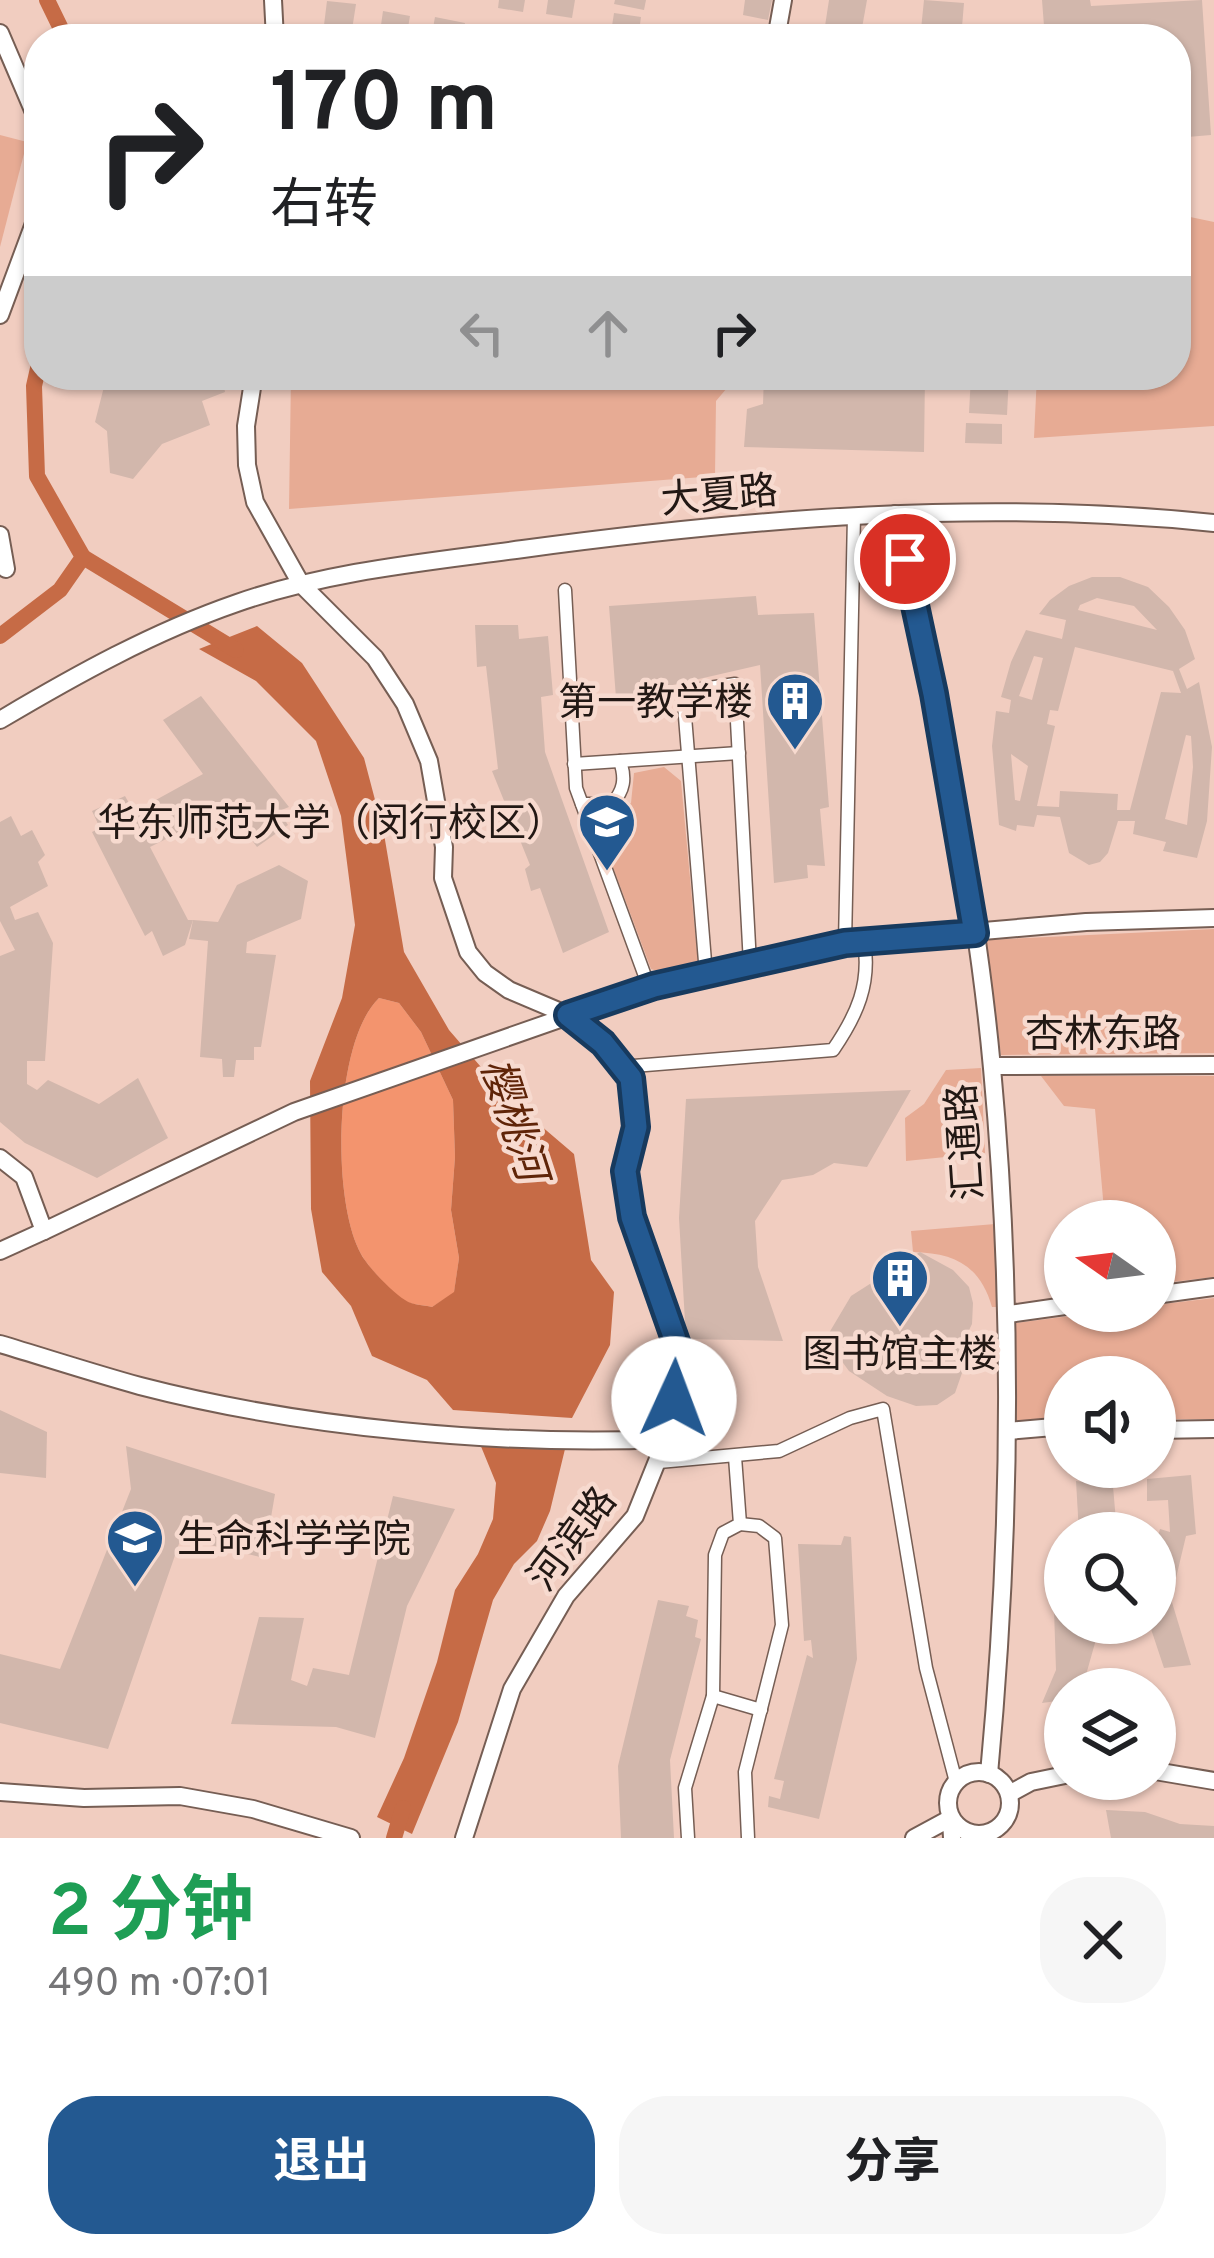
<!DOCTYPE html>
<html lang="zh">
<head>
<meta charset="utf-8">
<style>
	body { margin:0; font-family:Overpass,"Noto Sans SC",sans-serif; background:#f6f6f6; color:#202124; height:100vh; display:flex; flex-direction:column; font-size:45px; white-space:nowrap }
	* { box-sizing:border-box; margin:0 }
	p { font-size:39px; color:#757577 }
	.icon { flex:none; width:66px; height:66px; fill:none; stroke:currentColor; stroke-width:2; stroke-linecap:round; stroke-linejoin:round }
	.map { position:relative; height:1838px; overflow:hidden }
	.sheet { display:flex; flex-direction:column; background:#fff; flex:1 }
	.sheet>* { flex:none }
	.guide { position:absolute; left:24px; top:24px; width:1167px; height:366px; border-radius:48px; box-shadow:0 3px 9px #0004; background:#fff; color:#202124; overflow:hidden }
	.needle { width:78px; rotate:284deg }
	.tools { position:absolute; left:1044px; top:1200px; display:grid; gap:24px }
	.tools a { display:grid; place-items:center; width:132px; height:132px; border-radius:50%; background:#fff; box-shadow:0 3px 9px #0004; font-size:60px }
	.pin { position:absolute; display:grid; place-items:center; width:102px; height:102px; color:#fff; margin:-51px; border:6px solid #fff; border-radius:50%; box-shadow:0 3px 12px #0007 }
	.me { position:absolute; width:132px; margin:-66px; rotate:2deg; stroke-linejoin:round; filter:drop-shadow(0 0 9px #0008) }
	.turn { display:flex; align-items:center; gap:42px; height:252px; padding:0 48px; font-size:54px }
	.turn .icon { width:156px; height:156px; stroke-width:2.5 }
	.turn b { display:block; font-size:84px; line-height:102px }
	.lanes { display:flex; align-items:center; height:114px; padding:0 48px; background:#0003; justify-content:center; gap:60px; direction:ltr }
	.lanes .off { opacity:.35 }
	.round { display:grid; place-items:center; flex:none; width:126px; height:126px; border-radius:48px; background:#f6f6f6 }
	.summary { display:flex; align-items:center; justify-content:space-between; height:204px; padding:0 48px }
	h1 { font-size:72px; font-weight:700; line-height:90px; color:#1e9e55 }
	.primary-button { display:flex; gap:24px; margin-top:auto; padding:24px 48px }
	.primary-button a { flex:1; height:138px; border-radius:48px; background:#235991; color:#fff; font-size:48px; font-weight:700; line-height:138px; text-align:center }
	.primary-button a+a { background:#f6f6f6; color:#202124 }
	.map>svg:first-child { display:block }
</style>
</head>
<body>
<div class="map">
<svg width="1214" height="1838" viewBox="0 0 1214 1838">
	<rect width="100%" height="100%" fill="#f7dacf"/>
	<path fill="#f1cdc0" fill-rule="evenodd" d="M0 0H1214V1838H0ZM39 39H1176V375H39ZM1065 1221H1155V1311H1065ZM1065 1377H1155V1467H1065ZM1065 1533H1155V1623H1065ZM1065 1689H1155V1779H1065Z"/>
	<g fill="#e7ab94">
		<path d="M0 135 27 142 0 247Z"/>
		<path d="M1176 214 1214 222V426L1034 438 1037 375H1176Z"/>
		<path d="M291 375H738L716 401 715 476 289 509Z"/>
		<path d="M664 767 681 781 698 964 664 973 651 969 595 819 615 817 631 803 634 773Z"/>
		<path d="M1214 929V1053L1001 1055 986 940Z"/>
		<path d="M981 1068 985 1153 906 1161 905 1118 924 1104 946 1070Z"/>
		<path d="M1041 1076H1214V1277L1155 1284V1221H1105L1095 1109 1064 1106Z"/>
		<path d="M995 1224 1001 1307H992C980 1265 954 1253 913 1252L911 1231Z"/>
		<path d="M1214 1298V1419H1155V1377H1065V1418L1015 1422 1016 1323 1109 1311H1155V1305Z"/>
	</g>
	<path fill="#f3946e" d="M379 998 399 1003 421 1032 453 1100 455 1157 451 1210 459 1258 454 1293 432 1307C424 1305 412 1305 405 1301 392 1293 368 1267 361 1254 331 1200 334 1041 379 998Z"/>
	<g fill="#c66b46" fill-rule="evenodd">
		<path d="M257 626 302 663 364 758 384 834 404 952 449 1030 506 1096 574 1154 591 1260 614 1292 610 1345 572 1418 453 1410 427 1380 372 1356 351 1306 322 1272 311 1209 310 1081 342 998 355 925 341 816 316 741 256 681 199 649ZM379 998 399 1003 421 1032 453 1100 455 1157 451 1210 459 1258 454 1292 432 1307C424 1305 412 1305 405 1300 392 1292 368 1267 361 1254 331 1200 334 1041 379 998Z"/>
		<path d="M480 1444 565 1449 550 1511 537 1541 514 1564 493 1600 458 1722 412 1834 377 1817 404 1758 437 1662 455 1590 478 1554 493 1519 496 1483Z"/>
	</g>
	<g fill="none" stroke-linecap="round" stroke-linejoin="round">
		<g stroke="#c66b46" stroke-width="16">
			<path d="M47 0 66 39"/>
			<path d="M83 557 236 650"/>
			<path d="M0 636 60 590 83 557 37 476 34 386 39 364"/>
			<path d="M394 1838 403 1808"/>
		</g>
	</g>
	<g fill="#d2b7ac" fill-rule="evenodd">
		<path d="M499 0H525L523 12 498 8Z"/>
		<path d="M548 0H575L572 18 546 14Z"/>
		<path d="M615 0H646L644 10 614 4Z"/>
		<path d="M745 0H772L768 20 743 15Z"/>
		<path d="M829 0H867L860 39H823Z"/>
		<path d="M924 0 964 3 961 39H920Z"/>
		<path d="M1042 0H1090L1091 6 1202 0 1211 135 1176 138V39H1045Z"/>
		<path d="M327 1 356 4 351 36 323 33Z"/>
		<path d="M383 11 410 16 406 39H379Z"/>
		<path d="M614 13 641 17 638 39H610Z"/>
		<path d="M435 17 465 23 462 39H431Z"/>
		<path d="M488 30 517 35 516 39H487Z"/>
		<path d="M107 375H222L225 392 202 401 210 425 162 444 133 479 110 473 107 431 95 422Z"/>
		<path d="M764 375H925L924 452 744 447 747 409 763 404Z"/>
		<path d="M971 375H1009L1007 415 969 413Z"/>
		<path d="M966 423 1002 424V444L965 443Z"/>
		<path d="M1092 577H1120L1148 587 1169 607 1185 630 1195 659 1179 669 1187 689 1199 682 1212 747 1207 821 1197 858 1163 851 1166 842 1133 834 1135 821H1118L1108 853 1100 862 1089 865 1069 853 1060 817 1037 815 1034 827 1017 825 1016 831 999 825 992 746 996 711 1009 713 1011 700 1001 697 1011 662 1026 630 1062 639 1066 620 1039 614 1050 600 1069 586ZM1097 598 1134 606 1157 630 1078 610 1080 605ZM1075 647 1173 671 1181 693 1161 692 1130 810H1117L1118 794 1060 791 1059 807 1037 806 1055 726 1047 724 1050 710 1058 711ZM1034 656 1043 658 1032 700 1019 696ZM1186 735 1191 736 1193 767 1187 825 1165 819ZM1011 754 1028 766 1020 801 1015 800Z"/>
		<path d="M756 596 758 615 814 613 829 807 820 809 825 866 807 865 808 878 774 883 760 665 616 698 609 606Z"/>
		<path d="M475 625H518L519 639 548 636 553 695 541 697 545 752 609 932 563 953 540 888 531 891 525 869 530 865 492 771 498 769 486 666 477 667Z"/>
		<path d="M201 696 289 807 279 811 288 825 257 847 228 808 150 847 188 920H193L185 945 163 956 152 931 145 936 92 832 100 828 92 811 125 796 134 812 203 774 163 720Z"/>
		<path d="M11 816 21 836 32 830 45 855 38 862 48 886 10 907 15 920 38 912 53 943 45 1061H27V1084L37 1090 48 1080 99 1104 138 1078 168 1138 97 1178 25 1143 0 1122V956L15 950 0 921V822Z"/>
		<path d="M279 865 308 881 301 919 247 942 246 953 276 955 261 1047H254V1060H236L234 1077H223L222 1059 200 1057 208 941 189 939 193 920 218 922 237 885Z"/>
		<path d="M911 1090 867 1167 834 1163 813 1175 782 1180 755 1221 758 1267 783 1341 686 1339 679 1218 686 1099Z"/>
		<path d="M920 1252 953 1270 969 1287 973 1303 972 1324 960 1349 962 1373 955 1393 937 1405 916 1406 887 1396 849 1371 832 1348 829 1333 851 1296Z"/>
		<path d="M0 1410 47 1432 46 1478 0 1473Z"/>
		<path d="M126 1446 275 1494 264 1558 181 1538 108 1749 0 1723V1654L60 1669 131 1489Z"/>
		<path d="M1191 1475 1196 1534 1186 1536 1171 1599 1191 1665 1164 1668 1149 1623H1155V1546L1160 1529 1170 1532 1168 1500 1147 1501V1479Z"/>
		<path d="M1076 1481 1113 1486 1117 1533H1079Z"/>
		<path d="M393 1496 455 1509 407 1606 375 1738 336 1727 231 1724 259 1617 304 1618 291 1680 307 1686 313 1668 349 1675Z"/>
		<path d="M844 1536 851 1537 857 1659 819 1819 768 1807 769 1796 780 1799 784 1781 774 1779 807 1655 813 1658 811 1640 804 1641 798 1544 841 1545Z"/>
		<path d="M1065 1562V1623H1094L1095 1643 1082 1689H1065V1707L1056 1710 1057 1701 1042 1703 1056 1670 1053 1580Z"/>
		<path d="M658 1600 689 1606 686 1616 698 1620 695 1637 701 1639 670 1760 674 1838H621L618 1766Z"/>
		<path d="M1106 1810 1145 1812 1180 1824 1214 1826V1838H1111Z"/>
	</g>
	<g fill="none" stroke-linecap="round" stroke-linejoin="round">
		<g stroke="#765e54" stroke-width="15">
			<g id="pedestrian">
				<path d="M565 590 576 788 649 987"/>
				<path d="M574 764 739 753"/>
				<path d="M582 804H612C624 790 626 779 620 761"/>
				<path d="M845 943 854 516"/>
				<path d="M706 974 683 692 735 684 750 964"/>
				<path d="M621 1067 833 1050C857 1015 871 984 864 941"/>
				<path d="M659 1462 779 1451 850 1418 883 1409 926 1668 956 1782"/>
				<path d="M740 1524 759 1526 775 1538 782 1625 745 1772 748 1838"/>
				<path d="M713 1696 761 1710"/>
				<path d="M688 1838 685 1788 713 1696 715 1555 723 1533 740 1524 735 1457"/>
			</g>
		</g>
		<g stroke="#765e54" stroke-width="20">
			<g id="minor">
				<path d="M273 0 275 39"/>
				<path d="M0 33 39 124"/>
				<path d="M776 39 783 0"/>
				<path d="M0 315 39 210"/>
				<path d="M254 375 246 426 247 465 255 502 301 584 375 658 405 704 429 761 444 847 443 878 468 952 485 973 509 990 568 1015 603 1043 631 1079 636 1127 625 1171 632 1217 682 1359 666 1439 635 1516 566 1596 512 1689 464 1838"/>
				<path d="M895 514C934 696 975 881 992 1068 1014 1303 1011 1539 989 1774"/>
				<path d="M0 535 6 569"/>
				<path d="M0 720C76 675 153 632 237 603 328 571 428 562 523 549 752 518 984 499 1214 523"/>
				<path d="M992 1066 1214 1065"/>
				<path d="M0 1158 24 1177 44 1231 294 1112 654 986 845 943 1086 922 1214 918"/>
				<path d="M0 1251 44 1231"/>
				<path d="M1155 1295 1214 1287"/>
				<path d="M1009 1314 1065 1306"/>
				<path d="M0 1344C47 1358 93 1373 140 1386 302 1428 499 1446 666 1439"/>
				<path d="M1155 1430 1214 1429"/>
				<path d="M1008 1431 1065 1426"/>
				<path d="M1155 1771 1214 1781"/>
				<circle cx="979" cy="1803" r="31"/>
				<path d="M0 1792 84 1798 180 1796 253 1809 351 1838"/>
				<path d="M1009 1794 1031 1782 1065 1775"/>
				<path d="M914 1838 951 1818 952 1838"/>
			</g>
		</g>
		<use href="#pedestrian" stroke="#fff" stroke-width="12"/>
		<use href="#minor" stroke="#fff" stroke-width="16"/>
	</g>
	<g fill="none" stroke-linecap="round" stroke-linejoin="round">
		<g stroke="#173a5e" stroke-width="30">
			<path id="route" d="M674 1399 682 1359 632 1217 625 1171 636 1127 631 1078 603 1043 568 1015 654 986 845 943 975 933 934 694 905 559"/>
		</g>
		<use href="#route" stroke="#235991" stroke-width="21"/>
	</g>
	<defs>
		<g id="building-pin" transform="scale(3)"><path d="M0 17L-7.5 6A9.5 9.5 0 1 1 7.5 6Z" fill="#235991" stroke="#f7dacf"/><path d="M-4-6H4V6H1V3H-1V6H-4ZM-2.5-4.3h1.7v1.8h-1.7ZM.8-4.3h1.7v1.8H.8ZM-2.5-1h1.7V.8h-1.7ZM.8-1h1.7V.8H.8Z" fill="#fff"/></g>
		<g id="university-pin" transform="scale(3)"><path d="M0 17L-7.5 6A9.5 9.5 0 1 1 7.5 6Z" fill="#235991" stroke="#f7dacf"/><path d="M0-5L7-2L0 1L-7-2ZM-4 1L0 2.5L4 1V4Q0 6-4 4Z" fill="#fff"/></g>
	</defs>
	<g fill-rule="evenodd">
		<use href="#building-pin" x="795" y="701"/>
		<use href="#university-pin" x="607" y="822"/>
		<use href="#building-pin" x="900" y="1278"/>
		<use href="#university-pin" x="135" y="1538"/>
	</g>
	<g text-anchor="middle" stroke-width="9" stroke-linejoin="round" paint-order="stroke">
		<g font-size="39" fill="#221814" stroke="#f7dacf">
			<text transform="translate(719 494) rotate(-5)" y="14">大夏路</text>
			<text x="1103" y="1047">杏林东路</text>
			<text transform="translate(964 1142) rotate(-94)" y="14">汇通路</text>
			<text transform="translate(571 1538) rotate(-53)" y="14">河滨路</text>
		</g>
		<g font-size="39" fill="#221814" stroke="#f7dacf" text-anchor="end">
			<text x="753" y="715">第一教学楼</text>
			<text x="565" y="836">华东师范大学（闵行校区）</text>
			<text x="900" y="1367" text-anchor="middle">图书馆主楼</text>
			<text x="177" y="1552" text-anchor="start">生命科学学院</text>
		</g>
		<g font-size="42" font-style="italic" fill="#5f2408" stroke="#f7dacf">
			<text transform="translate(515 1119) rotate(72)" y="15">樱桃河</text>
		</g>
	</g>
</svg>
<div class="tools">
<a><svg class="needle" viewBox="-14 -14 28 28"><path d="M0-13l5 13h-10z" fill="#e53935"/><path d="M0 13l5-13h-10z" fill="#757577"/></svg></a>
<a><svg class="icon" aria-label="sound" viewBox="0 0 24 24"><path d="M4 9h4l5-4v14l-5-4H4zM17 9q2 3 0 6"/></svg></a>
<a><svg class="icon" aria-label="search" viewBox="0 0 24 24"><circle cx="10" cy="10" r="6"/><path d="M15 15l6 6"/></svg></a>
<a><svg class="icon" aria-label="layers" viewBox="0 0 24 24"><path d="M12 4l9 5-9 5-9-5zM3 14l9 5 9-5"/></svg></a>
</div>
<div class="pin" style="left:905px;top:559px;background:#d93025"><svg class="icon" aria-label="arrive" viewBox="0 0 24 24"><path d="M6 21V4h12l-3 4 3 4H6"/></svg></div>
<svg class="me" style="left:674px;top:1399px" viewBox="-20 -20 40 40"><circle r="19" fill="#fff"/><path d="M0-13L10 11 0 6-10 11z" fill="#235991"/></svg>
<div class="guide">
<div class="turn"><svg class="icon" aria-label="right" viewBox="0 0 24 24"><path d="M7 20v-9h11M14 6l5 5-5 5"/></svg><div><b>170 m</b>右转</div></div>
<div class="lanes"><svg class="icon off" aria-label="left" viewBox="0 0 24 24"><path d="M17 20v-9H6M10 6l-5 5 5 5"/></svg><svg class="icon off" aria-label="ahead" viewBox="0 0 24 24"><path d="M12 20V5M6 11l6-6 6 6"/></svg><svg class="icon" aria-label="right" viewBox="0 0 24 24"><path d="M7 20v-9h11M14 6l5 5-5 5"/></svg></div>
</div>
</div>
<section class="sheet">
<div class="summary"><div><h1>2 分钟</h1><p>490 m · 07:01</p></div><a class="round"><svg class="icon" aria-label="close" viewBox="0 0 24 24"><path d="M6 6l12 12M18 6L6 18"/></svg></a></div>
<div class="primary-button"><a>退出</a><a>分享</a></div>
</section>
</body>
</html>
